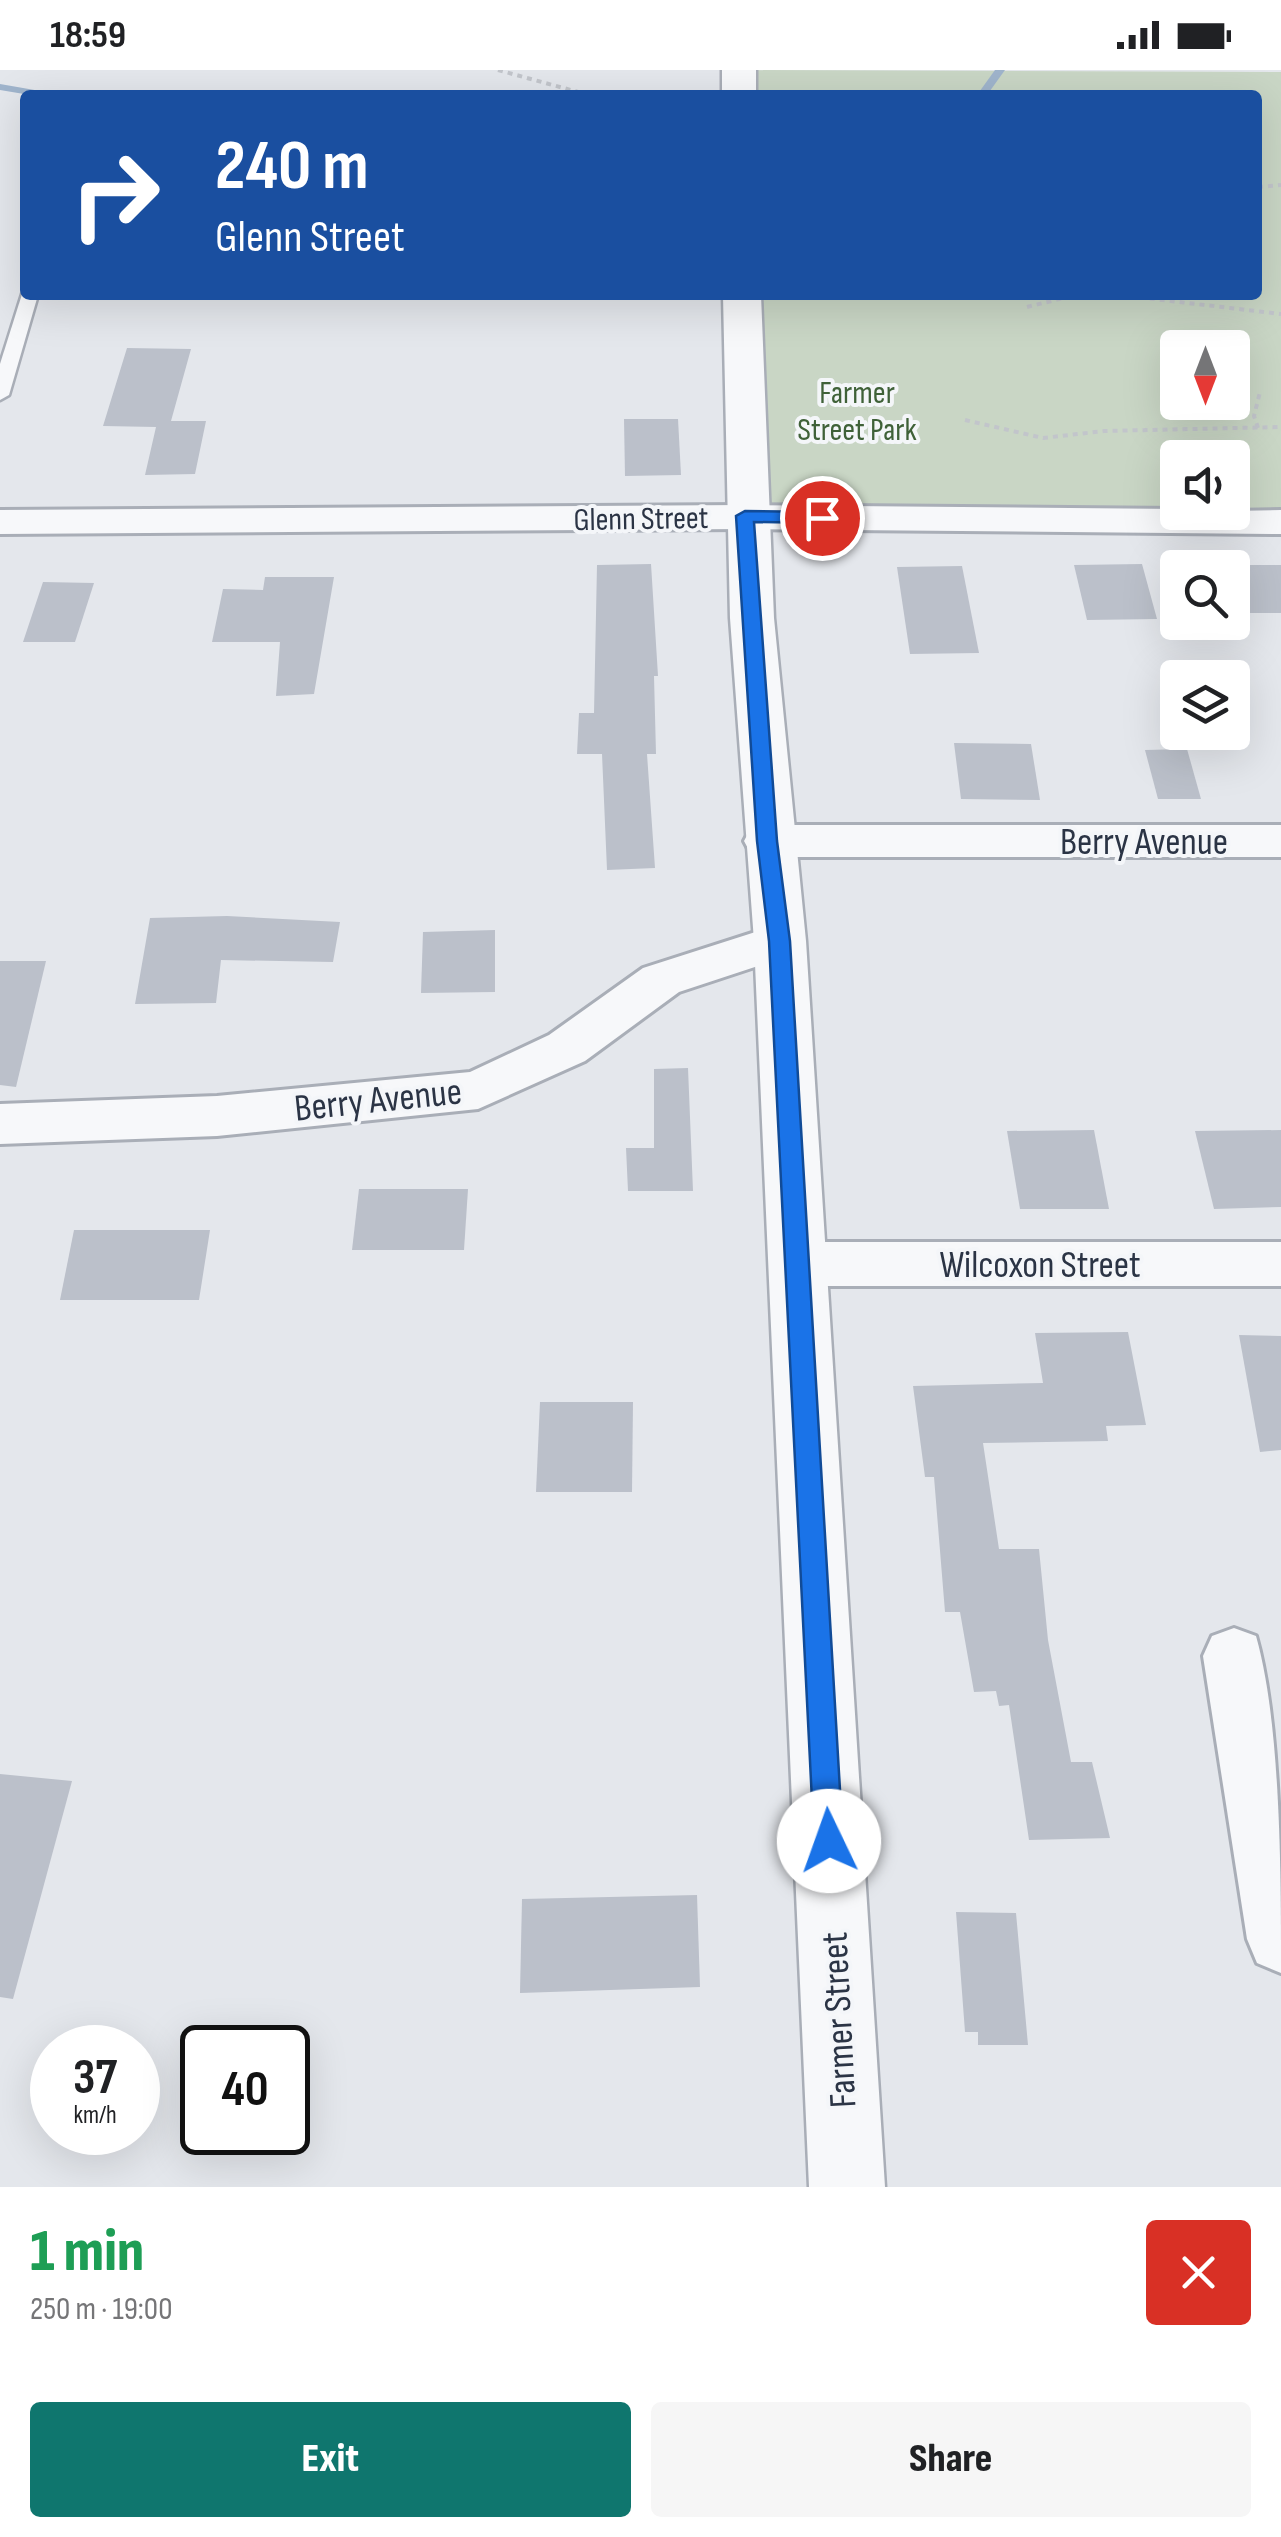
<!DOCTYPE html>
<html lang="en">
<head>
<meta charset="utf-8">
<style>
	body { margin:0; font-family:"Sofia Sans Condensed",sans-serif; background:#f6f6f6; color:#202124; height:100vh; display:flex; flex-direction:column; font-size:38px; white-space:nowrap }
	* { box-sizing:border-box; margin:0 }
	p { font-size:32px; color:#757577 }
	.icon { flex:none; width:55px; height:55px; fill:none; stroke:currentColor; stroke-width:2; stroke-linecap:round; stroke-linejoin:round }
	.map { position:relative; height:2117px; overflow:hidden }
	.drawer { display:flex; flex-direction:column; background:#fff; flex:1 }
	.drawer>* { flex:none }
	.hud { position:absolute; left:20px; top:20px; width:1242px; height:210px; border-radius:10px; box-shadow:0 10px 40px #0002; background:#1a4fa0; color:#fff; overflow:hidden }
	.needle { width:65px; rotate:180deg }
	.fabs { position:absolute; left:1160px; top:260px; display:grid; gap:20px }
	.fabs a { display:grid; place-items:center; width:90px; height:90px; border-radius:10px; background:#fff; box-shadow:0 10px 40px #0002; font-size:50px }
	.speed { position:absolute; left:30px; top:1955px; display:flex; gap:20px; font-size:50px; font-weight:700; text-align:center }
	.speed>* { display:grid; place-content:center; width:130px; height:130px; border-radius:50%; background:#fff; box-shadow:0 10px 40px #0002; line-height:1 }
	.speed small { font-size:25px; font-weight:400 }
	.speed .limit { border:5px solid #111; border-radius:15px; background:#fff; color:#111 }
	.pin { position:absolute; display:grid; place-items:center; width:85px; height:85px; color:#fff; margin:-42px; border:5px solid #fff; border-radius:50%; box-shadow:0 2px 10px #0007 }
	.me { position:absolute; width:110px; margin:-55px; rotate:357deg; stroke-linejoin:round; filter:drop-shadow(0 0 8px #0008) }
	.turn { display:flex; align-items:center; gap:35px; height:210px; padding:0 30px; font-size:45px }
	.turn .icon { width:130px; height:130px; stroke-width:2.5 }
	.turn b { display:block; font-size:70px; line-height:85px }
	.round { display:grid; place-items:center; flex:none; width:105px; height:105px; border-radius:10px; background:#f6f6f6 }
	.overview { display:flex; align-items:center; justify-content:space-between; height:170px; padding:0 30px }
	h1 { font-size:60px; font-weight:800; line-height:75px; color:#1e9e55 }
	.cta { display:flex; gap:20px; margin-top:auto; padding:20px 30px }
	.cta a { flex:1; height:115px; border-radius:10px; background:#0f766e; color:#fff; font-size:40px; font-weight:800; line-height:115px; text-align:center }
	.cta a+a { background:#f6f6f6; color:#202124 }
	.status { display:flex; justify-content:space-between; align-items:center; height:70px; padding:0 50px; background:#fff; direction:ltr }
	.status svg { height:28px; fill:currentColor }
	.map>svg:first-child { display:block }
</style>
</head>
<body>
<div class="status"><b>18:59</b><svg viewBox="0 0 49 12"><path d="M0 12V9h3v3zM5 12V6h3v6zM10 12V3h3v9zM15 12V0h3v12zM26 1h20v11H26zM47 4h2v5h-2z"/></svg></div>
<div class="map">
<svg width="1281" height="2117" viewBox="0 0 1281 2117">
	<rect width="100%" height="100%" fill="#e4e7ec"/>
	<path fill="#c9d6c5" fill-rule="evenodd" d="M728 0 1281 2V449L747 456 737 225H1258V25H729ZM1178 278H1232V332H1178ZM1178 388H1232V442H1178Z"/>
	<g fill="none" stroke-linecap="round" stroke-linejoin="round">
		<g fill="#9fb4cc" fill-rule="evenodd">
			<path d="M995 0H1005L987 25H977Z"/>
			<path d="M0 14 46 22 51 25H30L0 20Z"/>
		</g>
	</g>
	<g fill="#bbc0ca">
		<path d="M127 278 191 279 171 351H206L195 404 145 405 156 357 103 356Z"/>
		<path d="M624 349H678L681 405 625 406Z"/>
		<path d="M651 494 658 606H654L656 684H647L655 798 607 800 602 684H577L579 643H594L597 495Z"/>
		<path d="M1142 494 1157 549 1087 550 1074 495Z"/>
		<rect x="1232" y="495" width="49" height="48"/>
		<path d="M962 496 979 583 910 584 897 497Z"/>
		<path d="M265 507H334L314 624 276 626 280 572H212L223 519 263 520Z"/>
		<path d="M43 512 94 513 75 572H23Z"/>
		<path d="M954 673 1031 674 1040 730 961 729Z"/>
		<path d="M1187 679 1201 729H1158L1145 680Z"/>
		<path d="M227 846 340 852 333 892 221 890 216 933 135 934 150 848Z"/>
		<path d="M495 860V922L421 923 423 862Z"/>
		<path d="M0 891H46L16 1017 0 1015Z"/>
		<path d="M688 998 693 1121H628L626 1078H654V999Z"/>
		<path d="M1094 1060 1109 1139H1020L1007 1061Z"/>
		<path d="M1281 1060V1137L1214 1139 1195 1061Z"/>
		<path d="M359 1119H468L464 1180H352Z"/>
		<path d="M74 1160H210L199 1230H60Z"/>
		<path d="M1128 1262 1146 1355 1106 1356 1108 1371 983 1373 999 1479H1039L1048 1570 1071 1692H1092L1110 1768 1029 1770 1009 1635 999 1636 996 1621 974 1622 960 1542H945L934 1407H925L913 1316 1043 1313 1035 1263Z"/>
		<path d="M1239 1265 1281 1266V1380L1260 1382Z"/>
		<path d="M540 1332H633L632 1422H536Z"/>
		<path d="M0 1704 72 1711 13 1929 0 1927Z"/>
		<path d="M697 1825 700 1917 520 1923 522 1829Z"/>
		<path d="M956 1842 1016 1843 1028 1975H978V1962H965Z"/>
	</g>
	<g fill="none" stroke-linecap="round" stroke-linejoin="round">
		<g stroke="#a9aeb7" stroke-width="5">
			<path id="service" d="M23 221 38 225 9 325 0 330V294Z"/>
		</g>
		<g stroke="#a9aeb7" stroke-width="6">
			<g id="minor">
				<path d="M745 435 1178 439V442L1281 440V464L745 459 0 464V440Z"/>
				<path d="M767 755H1281V787H767L750 782 744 771 750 760Z"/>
				<path d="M780 854 797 859 804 871 797 883 679 922 585 991 478 1039 217 1066 0 1074V1034L217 1026 470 1002 549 965 643 898Z"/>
				<path d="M799 1172H1281V1216H799L780 1209 771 1194 780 1179Z"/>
				<path d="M1234 1558 1256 1566C1281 1654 1281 1805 1281 1903L1257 1893 1247 1869 1203 1586 1212 1566Z"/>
			</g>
		</g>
		<g stroke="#a9aeb7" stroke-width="5">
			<g id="tertiary">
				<rect x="722" y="0" width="34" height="25"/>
				<path d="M723 225H761L774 548 806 871 885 2117H809L754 871 730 548Z"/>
			</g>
		</g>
		<g stroke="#c2c5cb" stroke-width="4" stroke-dasharray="5 5" stroke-linecap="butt">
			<path d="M498 0 589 25"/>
			<path d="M1258 117 1281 115"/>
			<path d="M1120 225 1281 244"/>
			<path d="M1027 237 1076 225"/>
			<path d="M965 350 1043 368 1104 361 1281 357"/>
			<path d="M1258 358 1254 346 1260 322"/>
		</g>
		<use href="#service" fill="#f7f8fa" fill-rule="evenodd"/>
		<use href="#minor" fill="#f7f8fa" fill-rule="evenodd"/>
		<use href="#tertiary" fill="#f7f8fa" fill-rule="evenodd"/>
	</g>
	<path fill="#1a73e8" stroke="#114b97" stroke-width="2.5" d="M745 441 822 442 830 448 822 453 754 452 777 771 790 871 843 1771 839 1781 829 1785 819 1781 814 1771 769 871 757 771 736 446Z"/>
	<g text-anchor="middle" stroke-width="8" stroke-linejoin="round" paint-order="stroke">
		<g font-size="32" fill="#3f6138" stroke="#f4f6f9">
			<text x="857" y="333">Farmer<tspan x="857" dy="37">Street Park</tspan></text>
		</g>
		<g font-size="32" fill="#2b3445" stroke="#f4f6f9">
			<text transform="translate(641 448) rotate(-1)" y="11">Glenn Street</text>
		</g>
		<g font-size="38" fill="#2b3445" stroke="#f4f6f9">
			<text x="1144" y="784">Berry Avenue</text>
			<text transform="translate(378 1029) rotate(-6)" y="13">Berry Avenue</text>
			<text x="1040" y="1207">Wilcoxon Street</text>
			<text transform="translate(838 1950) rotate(-93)" y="13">Farmer Street</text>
		</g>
	</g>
</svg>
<div class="fabs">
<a><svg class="needle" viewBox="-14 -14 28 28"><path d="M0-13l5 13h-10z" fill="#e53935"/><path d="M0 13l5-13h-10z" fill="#757577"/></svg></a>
<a><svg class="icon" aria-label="sound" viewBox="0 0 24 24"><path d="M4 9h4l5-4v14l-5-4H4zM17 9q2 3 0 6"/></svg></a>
<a><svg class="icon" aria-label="search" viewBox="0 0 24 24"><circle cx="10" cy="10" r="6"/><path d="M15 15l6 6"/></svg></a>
<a><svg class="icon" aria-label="layers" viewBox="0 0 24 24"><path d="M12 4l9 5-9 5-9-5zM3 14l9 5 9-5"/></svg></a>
</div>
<div class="speed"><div>37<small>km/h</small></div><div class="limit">40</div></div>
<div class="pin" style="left:822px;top:448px;background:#d93025"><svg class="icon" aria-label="arrive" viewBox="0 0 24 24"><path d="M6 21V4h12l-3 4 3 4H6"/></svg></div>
<svg class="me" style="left:829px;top:1771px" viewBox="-20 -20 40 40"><circle r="19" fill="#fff"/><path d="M0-13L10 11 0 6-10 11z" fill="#1a73e8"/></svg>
<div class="hud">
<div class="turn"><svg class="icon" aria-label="right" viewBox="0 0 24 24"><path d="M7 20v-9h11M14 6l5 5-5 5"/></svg><div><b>240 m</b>Glenn Street</div></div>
</div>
</div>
<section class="drawer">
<div class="overview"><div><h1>1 min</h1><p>250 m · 19:00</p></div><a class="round" style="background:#d93025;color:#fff"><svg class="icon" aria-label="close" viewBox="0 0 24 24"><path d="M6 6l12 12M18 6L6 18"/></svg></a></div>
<div class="cta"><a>Exit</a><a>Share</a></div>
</section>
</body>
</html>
